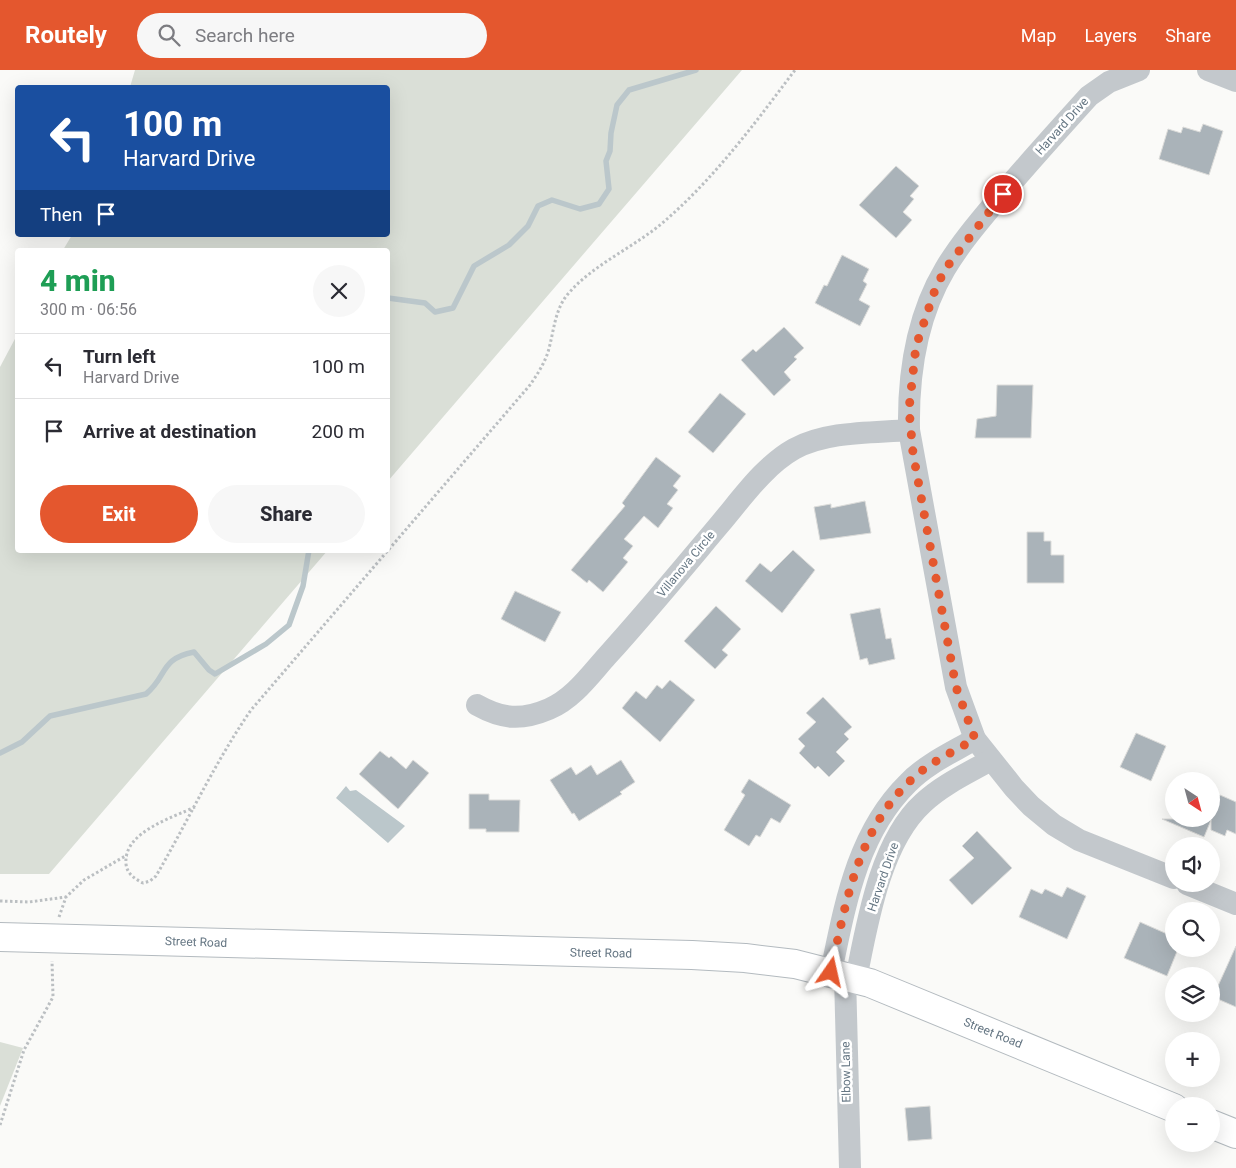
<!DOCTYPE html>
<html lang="en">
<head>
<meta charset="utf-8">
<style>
	body { margin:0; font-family:Roboto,sans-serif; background:#f7f7f7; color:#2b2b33; height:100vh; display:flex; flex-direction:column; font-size:19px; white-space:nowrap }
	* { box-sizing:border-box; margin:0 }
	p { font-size:16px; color:#7c7c81 }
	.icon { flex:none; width:28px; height:28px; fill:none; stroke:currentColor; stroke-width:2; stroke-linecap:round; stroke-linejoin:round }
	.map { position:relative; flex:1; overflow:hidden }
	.side { position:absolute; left:15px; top:178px; width:375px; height:305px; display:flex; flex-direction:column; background:#fff; border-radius:5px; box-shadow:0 5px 20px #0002 }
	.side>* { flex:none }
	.hud { position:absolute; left:15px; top:15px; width:375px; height:152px; border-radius:5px; box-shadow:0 5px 20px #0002; background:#1a4fa0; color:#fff; overflow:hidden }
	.needle { width:32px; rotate:144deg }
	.fabs { position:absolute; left:1165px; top:702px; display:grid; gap:10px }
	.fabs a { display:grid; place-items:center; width:55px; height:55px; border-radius:50%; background:#fff; box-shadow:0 5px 20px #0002; font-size:25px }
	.pin { position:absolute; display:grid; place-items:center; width:42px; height:42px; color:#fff; margin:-21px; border:2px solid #fff; border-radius:50%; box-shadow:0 1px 5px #0007 }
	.me { position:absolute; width:55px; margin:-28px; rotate:11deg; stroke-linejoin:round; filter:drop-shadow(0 0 4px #0008) }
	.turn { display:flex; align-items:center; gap:18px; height:105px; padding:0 25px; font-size:22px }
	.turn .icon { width:65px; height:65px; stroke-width:2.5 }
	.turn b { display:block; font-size:35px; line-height:42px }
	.then { display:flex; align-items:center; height:48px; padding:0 25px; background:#0003; gap:10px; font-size:19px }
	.round { display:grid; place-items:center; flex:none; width:52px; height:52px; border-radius:26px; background:#f7f7f7 }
	.overview { display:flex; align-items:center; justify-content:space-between; height:85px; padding:0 25px }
	h1 { font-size:30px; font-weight:800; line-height:38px; color:#1e9e55 }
	.action { display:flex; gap:10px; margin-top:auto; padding:10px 25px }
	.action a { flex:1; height:58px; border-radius:30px; background:#e4572e; color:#fff; font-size:20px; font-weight:800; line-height:58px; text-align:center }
	.action a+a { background:#f7f7f7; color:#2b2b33 }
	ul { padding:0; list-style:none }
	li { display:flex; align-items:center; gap:15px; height:65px; padding:0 25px; border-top:1px solid #e1e1e2 }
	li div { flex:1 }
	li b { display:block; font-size:19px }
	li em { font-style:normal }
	header { display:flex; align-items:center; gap:30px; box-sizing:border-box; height:70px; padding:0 25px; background:#e4572e; color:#fff }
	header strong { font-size:24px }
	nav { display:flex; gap:28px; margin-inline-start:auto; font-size:18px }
	.search { width:350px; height:45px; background:#f7f7f7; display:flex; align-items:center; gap:12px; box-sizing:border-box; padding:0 18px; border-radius:28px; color:#7c7c81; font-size:19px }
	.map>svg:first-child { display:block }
</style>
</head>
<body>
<header>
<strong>Routely</strong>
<div class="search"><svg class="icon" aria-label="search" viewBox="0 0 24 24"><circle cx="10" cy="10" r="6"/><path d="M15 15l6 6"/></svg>Search here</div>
<nav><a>Map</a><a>Layers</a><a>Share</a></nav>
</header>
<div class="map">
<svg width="1236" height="1098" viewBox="0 0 1236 1098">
	<rect width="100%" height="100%" fill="#fafaf8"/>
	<g fill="#dadfd7">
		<path d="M135 0H742L388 411V180H63L72 165H388V18L130 17Z"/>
		<path d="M17 265 18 480H328L49 804H0V297Z"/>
		<path d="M0 972 23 978 0 1036Z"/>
	</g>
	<path fill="#bbc7cb" d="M346 716 350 721 356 720 405 756 388 773 336 728Z"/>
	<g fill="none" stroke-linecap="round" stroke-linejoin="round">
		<g stroke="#bbc7cb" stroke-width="5.5">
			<path d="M388 228 425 233 435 242 453 238 474 196 509 175 528 156 538 136 552 130 580 139 599 134 609 119 606 91 610 81 611 63 617 35 629 20 696 0"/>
			<path d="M0 683 22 672 50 646 146 624C168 606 159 589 194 582L209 600 215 604 266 574 289 555 303 516 309 480"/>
		</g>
	</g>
	<g fill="#aab3b9" stroke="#dcdcda">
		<path d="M1203 54 1223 61 1209 105 1159 89 1168 59 1181 63 1183 57 1200 62Z"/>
		<path d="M896 96 919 116 910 126 914 129 903 142 912 150 896 168 859 135Z"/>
		<path d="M842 185 869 199 863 211 867 214 859 230 870 236 860 256 815 233 824 215 827 216Z"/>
		<path d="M784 257 804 278 794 287 797 289 784 302 791 310 774 326 741 290 753 279 756 282Z"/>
		<path d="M997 315H1033L1031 368H975L977 349 996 346Z"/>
		<path d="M720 323 746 344 713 383 688 362Z"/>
		<path d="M656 387 681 406 673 416 678 420 667 434 673 438 658 458 644 446 624 469 633 476 623 488 628 492 603 522 589 510 587 513 571 500 625 436 622 433Z"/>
		<path d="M865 431 871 463 820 470 814 437 831 434V438Z"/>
		<path d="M1027 462H1044V471H1051V485H1064V513H1027Z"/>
		<path d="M793 480 815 500 782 543 745 511 760 493 771 502Z"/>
		<path d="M515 521 561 542 545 572 501 549Z"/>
		<path d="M716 536 741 559 722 580 728 585 715 599 684 571Z"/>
		<path d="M880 538 886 569 891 568 895 589 869 595 867 588 860 590 850 544Z"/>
		<path d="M670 610 695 630 660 672 622 638 636 621 646 629 657 615 662 619Z"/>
		<path d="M823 627 852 657 844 664 849 669 836 682 845 691 829 707 818 696 815 699 799 683 805 676 798 669 816 652 806 643Z"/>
		<path d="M1136 663 1166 676 1151 711 1120 697Z"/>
		<path d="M380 681 389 688 391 686 406 699 413 690 429 703 398 739 359 704Z"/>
		<path d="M621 690 635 712 620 722 622 724 579 751 574 743 572 744 550 710 571 697 576 705 591 695 597 705Z"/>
		<path d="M749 709 791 735 780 753 771 748 760 767 756 765 749 776 724 760 745 725 741 722Z"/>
		<path d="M469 724H489V730H520L519 762H486V759H469Z"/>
		<path d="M1220 725 1236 732V764L1227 760 1225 766 1211 760V750L1204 767 1162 749H1211V726L1218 729Z"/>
		<path d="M977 761 1012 798 972 835 949 810 974 788 962 776Z"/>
		<path d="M1067 817 1086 826 1067 869 1019 847 1031 819 1042 824 1045 819 1062 827Z"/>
		<path d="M1140 852 1174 867V879H1178L1167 906 1124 888Z"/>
		<path d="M1236 876V937L1213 927Z"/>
		<path d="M930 1036 932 1069 908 1071 905 1038Z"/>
	</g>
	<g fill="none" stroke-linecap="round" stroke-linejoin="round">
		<g stroke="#b3babf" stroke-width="30">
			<g id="secondary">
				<path d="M0 867 692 885 745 888 795 894 870 913 1174 1038"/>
				<path d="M1211 1054 1236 1064"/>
			</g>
		</g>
		<g stroke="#bbbfc2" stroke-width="3" stroke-dasharray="2.5 2.5" stroke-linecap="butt">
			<path d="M195 737C172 748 123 762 126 794 127 804 135 809 143 813L150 811 156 806C188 751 215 692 251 640L530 315C537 305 544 294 548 282 554 262 554 242 567 225 594 193 636 177 667 149 716 106 756 52 795 0"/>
			<path d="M0 831 29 832 66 827"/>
			<path d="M59 847 66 827 84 810 127 785"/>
			<path d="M0 1055 24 980 53 927 52 891"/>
		</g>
		<g stroke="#c3c8cc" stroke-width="22">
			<path d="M1139 0 1109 12 1089 26C1060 58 1031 90 1003 123 983 147 961 172 945 199 917 246 908 305 909 360L956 617 975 669 1014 718 1031 736 1054 755 1079 770 1174 808"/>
			<path d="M1208 0 1236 11"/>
			<path d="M477 635C502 649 521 651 549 639 573 629 590 605 607 586 646 543 683 498 720 454 742 428 764 396 794 379 827 361 872 363 909 360"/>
			<path d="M1187 814 1236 834"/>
			<path d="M831 902C845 835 857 763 908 713 926 694 953 682 975 669"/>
			<path d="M845 906 850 1098"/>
			<path d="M856 909C867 854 880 772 923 733 942 715 968 703 991 690"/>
		</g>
		<use href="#secondary" stroke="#fff" stroke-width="28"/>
	</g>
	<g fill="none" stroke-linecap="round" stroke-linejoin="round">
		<path stroke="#e4572e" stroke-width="9" stroke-dasharray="0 16.2" d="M831 902C845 835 857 763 908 713 926 694 953 682 975 669L956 617 913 383 909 339 916 276 936 217 946 198 1003 124"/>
	</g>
	<g text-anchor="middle" stroke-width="5" stroke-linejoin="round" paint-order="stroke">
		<g font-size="12" fill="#657683" stroke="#fff">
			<text transform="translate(1062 56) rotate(-48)" y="4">Harvard Drive</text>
			<text transform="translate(686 494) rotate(-50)" y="4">Villanova Circle</text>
			<text transform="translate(883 807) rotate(-71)" y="4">Harvard Drive</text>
			<text transform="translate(196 872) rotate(2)" y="4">Street Road</text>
			<text transform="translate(601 883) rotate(1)" y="4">Street Road</text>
			<text transform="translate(993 963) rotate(22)" y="4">Street Road</text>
			<text transform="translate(846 1002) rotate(-91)" y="4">Elbow Lane</text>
		</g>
	</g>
</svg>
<div class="fabs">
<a><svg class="needle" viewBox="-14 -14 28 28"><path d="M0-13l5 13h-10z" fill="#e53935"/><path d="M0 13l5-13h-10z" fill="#7c7c81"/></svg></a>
<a><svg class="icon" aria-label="sound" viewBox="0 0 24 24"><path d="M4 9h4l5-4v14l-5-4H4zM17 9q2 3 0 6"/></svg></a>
<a><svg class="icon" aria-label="search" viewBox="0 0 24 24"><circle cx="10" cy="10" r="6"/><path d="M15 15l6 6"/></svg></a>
<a><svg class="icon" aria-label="layers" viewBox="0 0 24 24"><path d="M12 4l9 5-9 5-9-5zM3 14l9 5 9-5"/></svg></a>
<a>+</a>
<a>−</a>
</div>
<div class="pin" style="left:1003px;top:124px;background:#d93025"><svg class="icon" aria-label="arrive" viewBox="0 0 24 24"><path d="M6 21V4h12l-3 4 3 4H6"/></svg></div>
<svg class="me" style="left:831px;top:902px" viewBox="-20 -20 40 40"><path d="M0-17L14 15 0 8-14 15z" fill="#e4572e" stroke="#fff" stroke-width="4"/></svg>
<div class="hud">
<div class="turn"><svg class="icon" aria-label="left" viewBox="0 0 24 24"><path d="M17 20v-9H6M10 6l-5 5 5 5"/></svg><div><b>100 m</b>Harvard Drive</div></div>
<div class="then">Then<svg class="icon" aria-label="arrive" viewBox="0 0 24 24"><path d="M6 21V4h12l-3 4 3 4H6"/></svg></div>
</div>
<section class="side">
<div class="overview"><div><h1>4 min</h1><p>300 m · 06:56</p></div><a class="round"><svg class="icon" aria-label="close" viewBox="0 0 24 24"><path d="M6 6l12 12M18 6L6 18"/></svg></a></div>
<ul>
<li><svg class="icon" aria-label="left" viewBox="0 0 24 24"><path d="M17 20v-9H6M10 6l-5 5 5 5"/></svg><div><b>Turn left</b><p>Harvard Drive</p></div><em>100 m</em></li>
<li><svg class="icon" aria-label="arrive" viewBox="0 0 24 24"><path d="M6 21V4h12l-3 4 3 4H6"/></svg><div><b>Arrive at destination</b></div><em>200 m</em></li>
</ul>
<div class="action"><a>Exit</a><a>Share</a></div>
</section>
</div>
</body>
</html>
